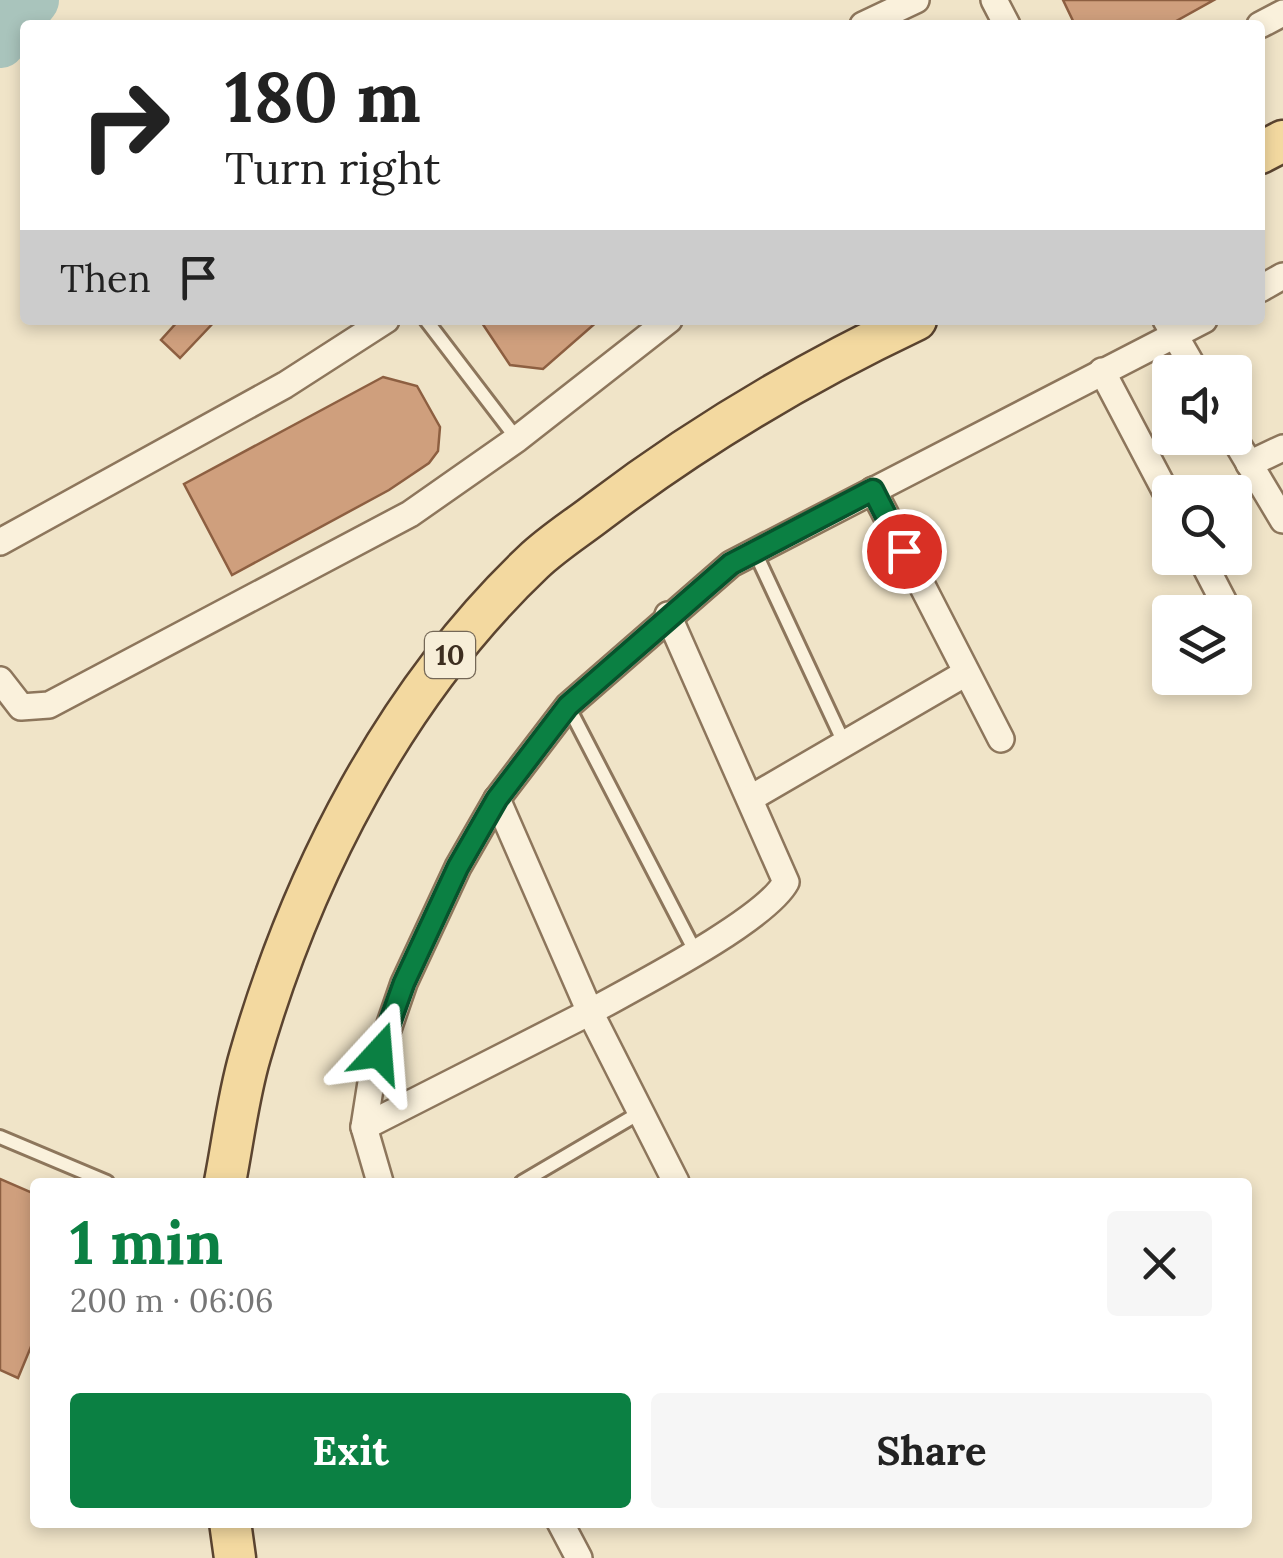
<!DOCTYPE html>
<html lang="en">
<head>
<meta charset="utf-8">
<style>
	body { margin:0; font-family:Lora,serif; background:#f6f6f6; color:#222; height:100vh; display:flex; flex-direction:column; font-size:38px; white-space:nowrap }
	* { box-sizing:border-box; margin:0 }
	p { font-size:32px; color:#767676 }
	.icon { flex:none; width:55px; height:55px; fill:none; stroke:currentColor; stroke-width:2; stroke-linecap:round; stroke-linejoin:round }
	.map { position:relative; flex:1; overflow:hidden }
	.details { position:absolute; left:30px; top:1178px; width:1222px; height:350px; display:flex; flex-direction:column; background:#fff; border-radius:10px; box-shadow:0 5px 15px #0003 }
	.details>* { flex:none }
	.guide { position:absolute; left:20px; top:20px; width:1245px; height:305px; border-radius:10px; box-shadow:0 5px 15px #0003; background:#fff; color:#222; overflow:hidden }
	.tools { position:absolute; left:1152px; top:355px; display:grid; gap:20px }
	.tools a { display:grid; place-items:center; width:100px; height:100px; border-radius:10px; background:#fff; box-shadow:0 5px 15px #0003; font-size:50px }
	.pin { position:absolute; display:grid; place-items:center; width:85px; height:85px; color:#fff; margin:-42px; border:5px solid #fff; border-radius:50%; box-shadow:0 2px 10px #0007 }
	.me { position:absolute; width:110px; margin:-55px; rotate:19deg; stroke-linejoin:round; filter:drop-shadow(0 0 8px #0008) }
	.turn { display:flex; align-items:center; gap:35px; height:210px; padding:0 40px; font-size:45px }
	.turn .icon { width:130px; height:130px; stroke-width:2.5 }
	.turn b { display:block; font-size:70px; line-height:85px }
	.then { display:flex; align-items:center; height:95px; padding:0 40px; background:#0003; gap:20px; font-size:38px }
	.round { display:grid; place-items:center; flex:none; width:105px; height:105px; border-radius:10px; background:#f6f6f6 }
	.overview { display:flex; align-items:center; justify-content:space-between; height:170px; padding:0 40px }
	h1 { font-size:60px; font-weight:700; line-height:75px; color:#0b8043 }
	.cta { display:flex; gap:20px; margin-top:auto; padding:20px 40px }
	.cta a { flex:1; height:115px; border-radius:10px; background:#0b8043; color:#fff; font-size:40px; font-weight:700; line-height:115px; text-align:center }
	.cta a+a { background:#f6f6f6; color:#222 }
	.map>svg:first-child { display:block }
</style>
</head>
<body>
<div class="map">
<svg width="1283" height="1558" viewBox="0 0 1283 1558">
	<rect width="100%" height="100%" fill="#f0e4c8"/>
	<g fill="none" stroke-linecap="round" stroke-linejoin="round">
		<path stroke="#a9c4bc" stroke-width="52" d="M0 42 33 0"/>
	</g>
	<g fill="#cf9f7d" stroke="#8d5f41" stroke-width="2.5">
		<path d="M1063 0H1214L1169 25H1075Z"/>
		<path d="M179 320H216L180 358 161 340Z"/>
		<path d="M480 320H599L543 369 510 365Z"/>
		<path d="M383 377 417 386 440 427 438 451 429 463 389 490 232 575 184 484Z"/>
		<path d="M0 1179 35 1194V1337L18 1378 0 1370Z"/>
	</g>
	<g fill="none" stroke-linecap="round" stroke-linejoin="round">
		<g stroke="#8d765c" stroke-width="18">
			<g id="service">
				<path d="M426 320 517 439"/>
				<path d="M754 550 846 747"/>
				<path d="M568 706 696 953"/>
				<path d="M0 1137 107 1182"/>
				<path d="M522 1182 641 1112"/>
			</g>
		</g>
		<g stroke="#8d765c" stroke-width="30">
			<g id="minor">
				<path d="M994 0 1007 25"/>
				<path d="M863 25 916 0"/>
				<path d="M1260 25 1283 13"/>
				<path d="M1260 289 1283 276"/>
				<path d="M1166 320 1196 372"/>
				<path d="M1102 371 1170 500"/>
				<path d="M1234 438 1283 520"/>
				<path d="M1249 464 1283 448"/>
				<path d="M873 490 1001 739"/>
				<path d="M0 542 285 385 386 320"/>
				<path d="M1201 558 1229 612"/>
				<path d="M668 615 786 882C765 921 633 988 590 1012L676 1182"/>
				<path d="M0 680 21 707 49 705 410 514 517 439 669 320"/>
				<path d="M751 798 966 673"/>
				<path d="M364 1127 590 1012 497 799"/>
				<path d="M380 1182 364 1127 372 1076 404 983 458 867 497 799 568 706 731 564 1204 320"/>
				<path d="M560 1522 579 1558"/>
			</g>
		</g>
		<g stroke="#5b4430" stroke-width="45">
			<g id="primary">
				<path d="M1260 153 1283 141"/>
				<path d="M225 1182C233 1141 238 1097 250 1056 302 875 395 693 533 562 553 543 577 528 599 511 698 436 804 373 916 320"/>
				<path d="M230 1522 235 1558"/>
			</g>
		</g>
		<use href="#service" stroke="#faf1dc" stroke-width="12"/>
		<use href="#minor" stroke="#faf1dc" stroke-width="25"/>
		<use href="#primary" stroke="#f3d9a0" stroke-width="40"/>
	</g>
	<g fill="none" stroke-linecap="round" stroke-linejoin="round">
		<g stroke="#07532c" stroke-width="25">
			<path id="route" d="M379 1053 404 983 458 867 497 799 568 706 731 564 873 490 904 551"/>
		</g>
		<use href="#route" stroke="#0b8043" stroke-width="18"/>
	</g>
	<g text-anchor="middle" stroke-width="8" stroke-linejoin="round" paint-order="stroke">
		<rect fill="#f7eed8" stroke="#756857" stroke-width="2.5" x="425" y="632" width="50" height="46" rx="8"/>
		<g font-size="28" font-weight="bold" fill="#3d2e20">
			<text x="450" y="665">10</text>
		</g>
	</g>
</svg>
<div class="tools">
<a><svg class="icon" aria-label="sound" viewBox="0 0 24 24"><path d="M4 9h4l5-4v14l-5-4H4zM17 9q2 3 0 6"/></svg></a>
<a><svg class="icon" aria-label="search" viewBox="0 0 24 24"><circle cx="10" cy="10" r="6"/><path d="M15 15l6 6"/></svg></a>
<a><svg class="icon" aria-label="layers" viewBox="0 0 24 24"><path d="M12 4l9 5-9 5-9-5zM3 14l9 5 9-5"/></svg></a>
</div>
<div class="pin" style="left:904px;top:551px;background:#d93025"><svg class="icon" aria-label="arrive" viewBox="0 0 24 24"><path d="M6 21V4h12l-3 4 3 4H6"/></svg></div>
<svg class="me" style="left:379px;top:1053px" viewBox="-20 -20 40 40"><path d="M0-17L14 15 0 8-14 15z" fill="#0b8043" stroke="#fff" stroke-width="4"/></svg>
<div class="guide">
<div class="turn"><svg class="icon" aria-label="right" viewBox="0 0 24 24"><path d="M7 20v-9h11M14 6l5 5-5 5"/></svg><div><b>180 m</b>Turn right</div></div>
<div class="then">Then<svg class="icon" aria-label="arrive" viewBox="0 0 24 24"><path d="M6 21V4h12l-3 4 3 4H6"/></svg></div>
</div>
<section class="details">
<div class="overview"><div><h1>1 min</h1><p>200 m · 06:06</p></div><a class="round"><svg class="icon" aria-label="close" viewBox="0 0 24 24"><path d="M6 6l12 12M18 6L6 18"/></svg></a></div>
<div class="cta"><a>Exit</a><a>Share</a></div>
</section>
</div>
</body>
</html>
